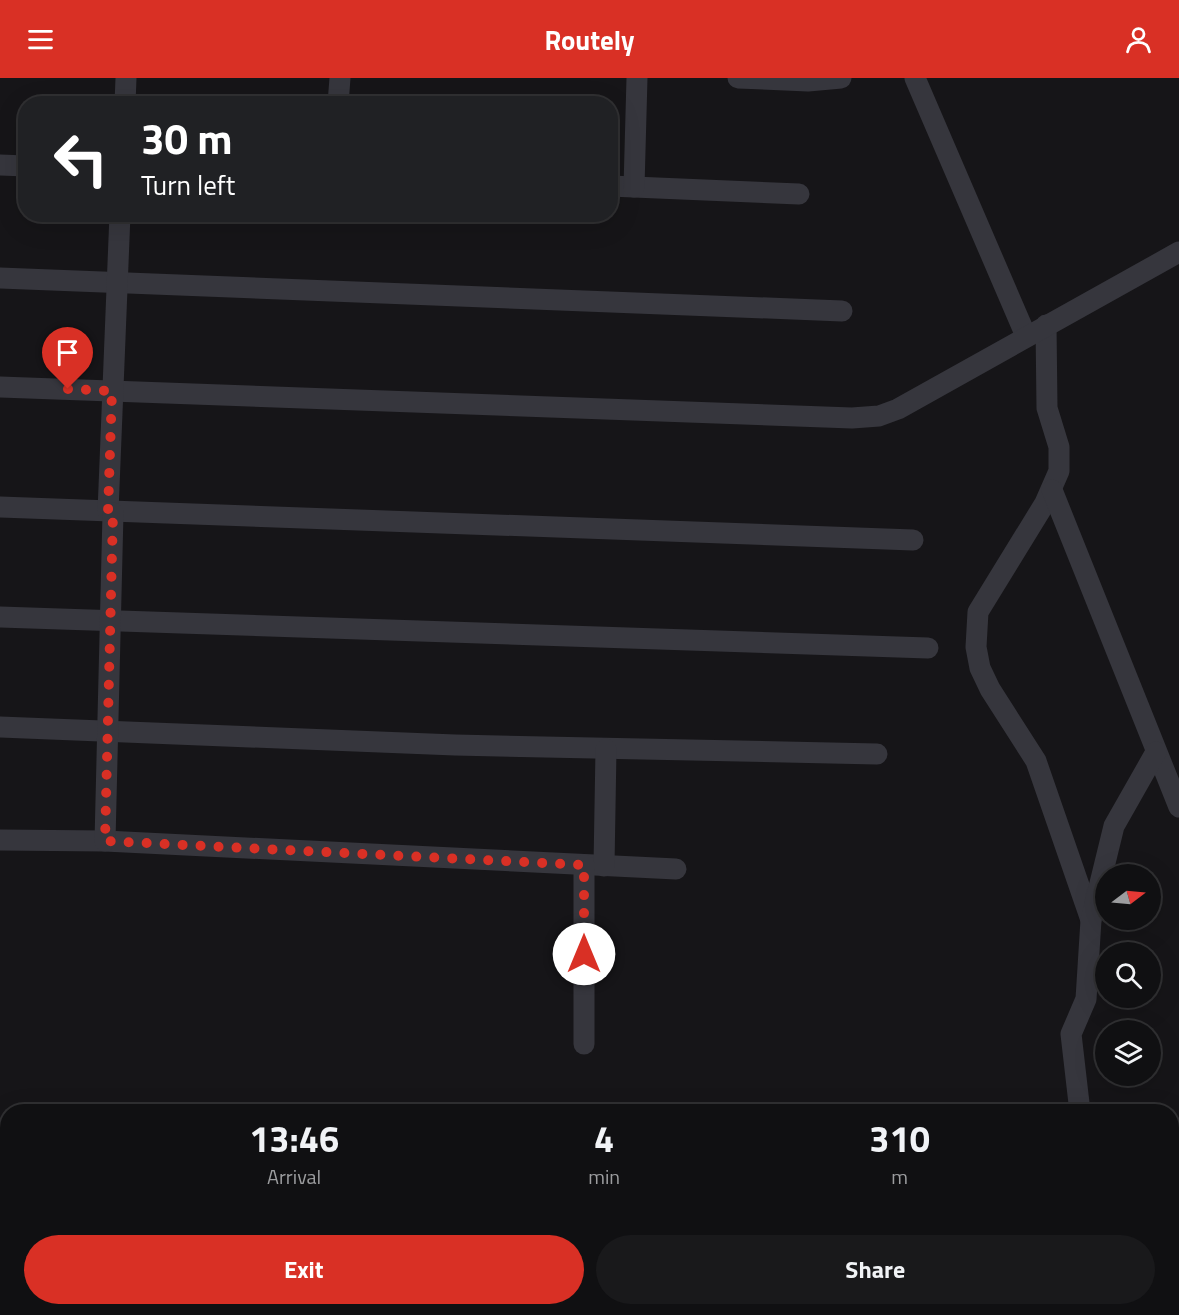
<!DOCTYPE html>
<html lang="en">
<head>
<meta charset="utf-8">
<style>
	body { margin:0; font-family:"Titillium Web",sans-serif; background:#19191b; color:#f1f3f6; height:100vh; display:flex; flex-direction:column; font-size:22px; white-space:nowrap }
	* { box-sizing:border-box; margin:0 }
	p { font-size:20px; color:#9c9d9f }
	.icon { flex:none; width:33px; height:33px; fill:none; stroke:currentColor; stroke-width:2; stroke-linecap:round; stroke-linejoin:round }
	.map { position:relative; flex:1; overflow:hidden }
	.sheet { position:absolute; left:0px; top:1026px; width:1179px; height:212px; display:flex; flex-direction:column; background:#101012; border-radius:24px 24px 0 0; box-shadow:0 6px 24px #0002,0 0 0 2px #303032 }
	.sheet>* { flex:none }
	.top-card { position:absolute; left:18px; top:18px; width:600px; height:126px; border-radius:24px; box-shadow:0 6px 24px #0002,0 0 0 2px #303032; background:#202124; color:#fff; overflow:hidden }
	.needle { width:39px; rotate:74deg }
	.buttons { position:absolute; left:1095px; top:786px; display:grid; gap:12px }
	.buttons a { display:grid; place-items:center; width:66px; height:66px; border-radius:50%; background:#101012; box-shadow:0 6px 24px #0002,0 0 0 2px #303032; font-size:30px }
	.pin { position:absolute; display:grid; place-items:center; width:51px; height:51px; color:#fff; margin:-62px -26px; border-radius:50% 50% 50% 0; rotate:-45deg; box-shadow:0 0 6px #0007 }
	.pin .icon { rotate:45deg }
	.me { position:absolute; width:66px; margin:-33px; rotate:0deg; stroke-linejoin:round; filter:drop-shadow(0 0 4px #0008) }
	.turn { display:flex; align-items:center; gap:21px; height:126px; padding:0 24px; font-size:27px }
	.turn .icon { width:78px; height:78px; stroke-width:2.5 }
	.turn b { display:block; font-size:42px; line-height:51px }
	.eta { display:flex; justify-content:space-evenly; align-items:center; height:102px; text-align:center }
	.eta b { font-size:36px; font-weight:700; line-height:42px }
	.cta { display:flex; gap:12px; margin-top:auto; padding:12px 24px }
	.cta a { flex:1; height:69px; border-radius:36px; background:#d93025; color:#fff; font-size:24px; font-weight:700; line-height:69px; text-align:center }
	.cta a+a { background:#19191b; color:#f1f3f6 }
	header { display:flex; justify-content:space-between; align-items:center; height:78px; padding:0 24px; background:#d93025; color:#fff; font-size:27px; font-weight:700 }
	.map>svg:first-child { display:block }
</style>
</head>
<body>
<header><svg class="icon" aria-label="menu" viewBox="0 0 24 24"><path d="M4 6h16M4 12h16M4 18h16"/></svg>Routely<svg class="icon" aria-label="person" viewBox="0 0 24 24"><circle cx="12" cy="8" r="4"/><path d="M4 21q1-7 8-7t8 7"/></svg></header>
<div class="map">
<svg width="1179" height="1237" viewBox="0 0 1179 1237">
	<rect width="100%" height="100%" fill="#161518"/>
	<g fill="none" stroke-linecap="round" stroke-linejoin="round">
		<g stroke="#36363d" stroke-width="21">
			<path d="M738 0 808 3 841 0"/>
			<path d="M915 0 1026 258"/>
			<path d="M125 26 126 0"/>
			<path d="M338 26 340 0"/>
			<path d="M0 87 26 88"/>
			<path d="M610 108 799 116"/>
			<path d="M634 109 637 0"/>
			<path d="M0 200 842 233"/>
			<path d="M1046 247 1047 330 1059 369V393L1045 425 978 534 976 569 980 590 990 611 1036 683 1091 842"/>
			<path d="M0 309 852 340 879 338 898 331 1179 174"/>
			<path d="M1052 412 1179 729"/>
			<path d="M0 429 913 462"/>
			<path d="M108 434 120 136"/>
			<path d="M0 539 928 570"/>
			<path d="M0 649 455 667 877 676"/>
			<path d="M0 762 105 763 676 791"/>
			<path d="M105 763 113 435"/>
			<path d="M604 788 606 671"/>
			<path d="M584 966V787"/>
			<path d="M1080 1034 1071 956 1086 921 1091 842 1114 748 1156 674"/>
			<path d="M0 1168 8 1165"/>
		</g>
		<g stroke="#36363d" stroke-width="27">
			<path d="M0 1100 8 1121"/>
			<path d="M1172 1151 1179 1146"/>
			<path d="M47 1230 49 1237"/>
			<path d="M1058 1237 1067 1230"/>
		</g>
	</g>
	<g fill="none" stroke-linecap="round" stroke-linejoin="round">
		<path stroke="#d93025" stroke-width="10" stroke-dasharray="0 18" d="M68 311 112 313 108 434 113 435 105 763 584 787V876"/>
	</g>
</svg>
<div class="buttons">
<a><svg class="needle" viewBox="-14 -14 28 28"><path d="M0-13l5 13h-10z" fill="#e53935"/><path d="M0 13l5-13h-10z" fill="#9c9d9f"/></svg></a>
<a><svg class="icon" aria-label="search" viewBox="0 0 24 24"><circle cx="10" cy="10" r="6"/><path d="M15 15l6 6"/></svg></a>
<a><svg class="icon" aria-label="layers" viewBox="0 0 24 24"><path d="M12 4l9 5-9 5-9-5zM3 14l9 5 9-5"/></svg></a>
</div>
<div class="pin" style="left:68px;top:311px;background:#d93025"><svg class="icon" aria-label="arrive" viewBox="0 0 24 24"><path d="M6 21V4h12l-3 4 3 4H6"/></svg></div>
<svg class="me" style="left:584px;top:876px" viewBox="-20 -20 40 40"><circle r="19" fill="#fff"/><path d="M0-13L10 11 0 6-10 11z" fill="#d93025"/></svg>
<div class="top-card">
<div class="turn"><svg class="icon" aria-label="left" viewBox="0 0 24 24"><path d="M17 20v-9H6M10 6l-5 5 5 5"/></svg><div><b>30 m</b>Turn left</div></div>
</div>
<section class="sheet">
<div class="eta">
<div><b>13:46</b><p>Arrival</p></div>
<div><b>4</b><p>min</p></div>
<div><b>310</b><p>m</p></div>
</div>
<div class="cta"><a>Exit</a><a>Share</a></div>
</section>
</div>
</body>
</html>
